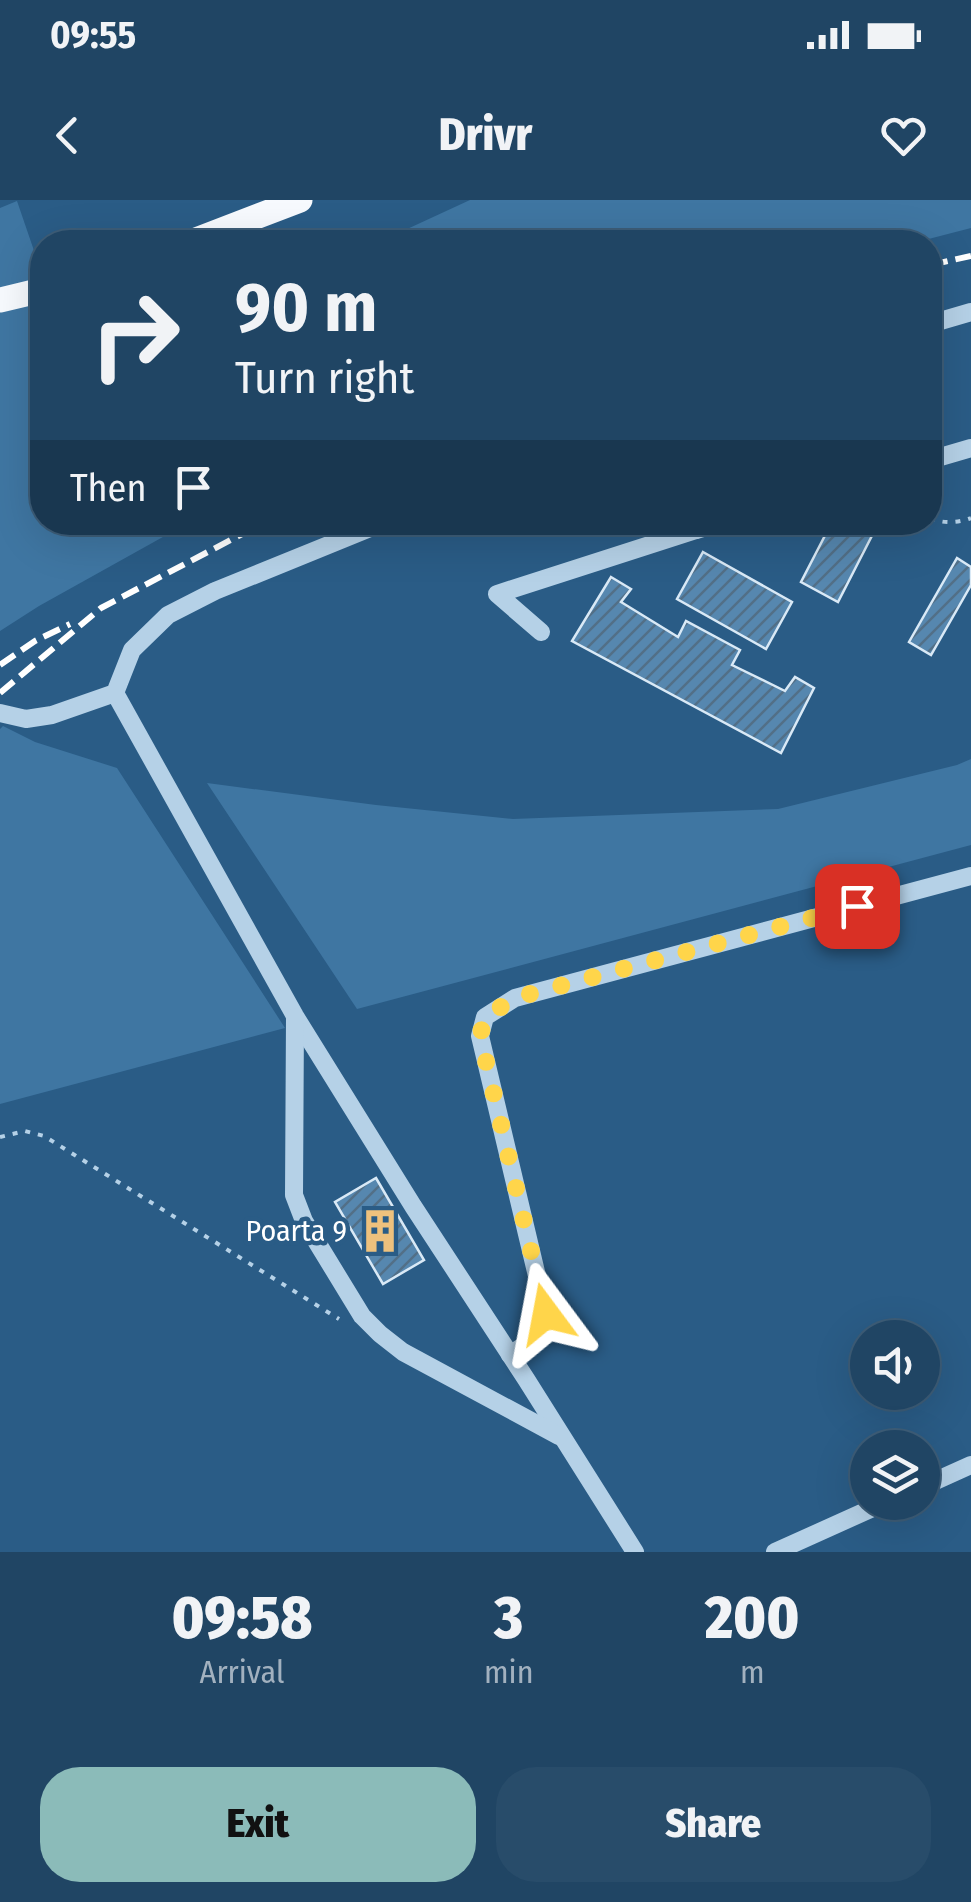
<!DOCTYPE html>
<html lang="en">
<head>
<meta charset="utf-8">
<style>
	body { margin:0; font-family:"Fira Sans Condensed",sans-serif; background:#284c6a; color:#f1f3f6; height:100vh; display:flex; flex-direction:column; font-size:38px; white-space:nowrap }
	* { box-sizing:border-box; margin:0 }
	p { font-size:32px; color:#a2b1bf }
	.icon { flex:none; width:55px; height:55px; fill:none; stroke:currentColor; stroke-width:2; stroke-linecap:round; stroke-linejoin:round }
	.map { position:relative; height:1352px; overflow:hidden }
	.drawer { display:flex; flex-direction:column; background:#204564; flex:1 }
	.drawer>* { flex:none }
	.guide { position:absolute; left:30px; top:30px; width:912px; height:305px; border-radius:40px; box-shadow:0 10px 40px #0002,0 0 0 2px #3d5d78; background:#204564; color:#f1f3f6; overflow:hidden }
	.controls { position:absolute; left:850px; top:1120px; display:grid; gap:20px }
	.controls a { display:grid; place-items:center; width:90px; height:90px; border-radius:50%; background:#204564; box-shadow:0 10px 40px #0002,0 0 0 2px #3d5d78; font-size:50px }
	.pin { position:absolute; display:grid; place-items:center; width:85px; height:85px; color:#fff; margin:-42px; border-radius:20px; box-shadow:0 5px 15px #0006 }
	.me { position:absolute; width:110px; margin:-55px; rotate:347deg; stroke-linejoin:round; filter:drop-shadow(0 0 8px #0008) }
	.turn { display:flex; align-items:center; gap:35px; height:210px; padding:0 40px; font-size:45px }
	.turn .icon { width:130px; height:130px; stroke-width:2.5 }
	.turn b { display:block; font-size:70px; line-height:85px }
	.then { display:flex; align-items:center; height:95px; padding:0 40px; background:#0003; gap:20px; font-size:38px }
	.eta { display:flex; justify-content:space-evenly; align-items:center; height:170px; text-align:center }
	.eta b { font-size:60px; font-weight:800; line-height:70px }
	.cta { display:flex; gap:20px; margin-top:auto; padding:20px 40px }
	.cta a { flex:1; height:115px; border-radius:40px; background:#8bbbb9; color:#111; font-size:40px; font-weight:800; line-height:115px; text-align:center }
	.cta a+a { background:#284c6a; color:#f1f3f6 }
	.status { display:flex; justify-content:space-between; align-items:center; height:70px; padding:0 50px; background:#204564; direction:ltr }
	.status svg { height:28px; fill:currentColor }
	header { display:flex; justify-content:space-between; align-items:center; height:130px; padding:0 40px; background:#204564; font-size:45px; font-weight:800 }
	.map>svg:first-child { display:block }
</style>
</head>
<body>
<div class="status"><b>09:55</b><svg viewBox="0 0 49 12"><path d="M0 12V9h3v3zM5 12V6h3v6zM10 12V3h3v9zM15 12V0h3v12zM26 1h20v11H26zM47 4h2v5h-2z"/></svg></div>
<header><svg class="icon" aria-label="back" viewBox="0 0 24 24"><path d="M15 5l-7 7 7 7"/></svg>Drivr<svg class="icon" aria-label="heart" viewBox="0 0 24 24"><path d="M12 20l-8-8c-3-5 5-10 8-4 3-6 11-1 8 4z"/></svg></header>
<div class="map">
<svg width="971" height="1352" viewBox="0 0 971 1352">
	<defs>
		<pattern id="building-hatch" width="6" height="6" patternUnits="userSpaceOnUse" patternTransform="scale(2.5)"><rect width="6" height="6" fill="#5687af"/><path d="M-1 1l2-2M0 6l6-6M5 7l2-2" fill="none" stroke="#526f87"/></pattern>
	</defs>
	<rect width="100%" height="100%" fill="#2a5c86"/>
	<g fill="#3f76a2">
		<path d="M470 0H971V28L917 42H379Z"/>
		<path d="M17 1 42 74V322L188 323 39 406 0 431V8Z"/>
		<path d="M3 526 35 542 117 568 285 828 0 904V529Z"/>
		<path d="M971 559V645L357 809 207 583 376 605 513 619 778 609 957 565Z"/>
	</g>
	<g fill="url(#building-hatch)" stroke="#d9e9f6" stroke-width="2.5">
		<path d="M832 322 878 324 838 402 801 382Z"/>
		<path d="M703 352 792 402 766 449 677 399Z"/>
		<path d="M957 358 971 367V385L931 455 909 442Z"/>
		<path d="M611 377 631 389 621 402 678 437 686 421 740 450 732 465 785 491 795 477 814 488 781 553 572 441Z"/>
		<path d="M376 978 424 1060 383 1084 335 1002Z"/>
	</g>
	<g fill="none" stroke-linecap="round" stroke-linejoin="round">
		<g stroke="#b5d1e7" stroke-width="4" stroke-dasharray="5 8" stroke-linecap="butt">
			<path d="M930 318C943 324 958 323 971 318"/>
			<path d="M0 937 25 931 44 936 339 1119"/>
		</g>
		<g stroke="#b5d1e7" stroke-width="18">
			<path d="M930 124 971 112"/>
			<path d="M930 260 971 248"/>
			<path d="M696 330 723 322"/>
			<path d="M541 432 497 394 696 330 692 322"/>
			<path d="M115 493 295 816 413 1006 526 1179 635 1352"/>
			<path d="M0 513 26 519 52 515 115 493 132 450 168 415 215 391 385 322"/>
			<path d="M295 817 294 995 304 1021 362 1116 380 1134 403 1152 559 1236"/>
			<path d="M510 1155 539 1135 546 1114 480 836 485 817 515 798 971 676"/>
			<path d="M922 1287 971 1265"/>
			<path d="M775 1352 886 1302"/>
		</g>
		<g stroke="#f7fafe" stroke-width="25">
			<path d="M191 42 300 0"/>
			<path d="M0 100 42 90"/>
		</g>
		<g stroke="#fff" stroke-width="6" stroke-dasharray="18 8" stroke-linecap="butt">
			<path d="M930 65 971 56"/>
			<path d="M0 465 35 441 70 424"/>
			<path d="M0 493 101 408 265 322"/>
		</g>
	</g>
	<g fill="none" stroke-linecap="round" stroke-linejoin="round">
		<path stroke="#ffd54a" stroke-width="18" stroke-dasharray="0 32.4" d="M546 1114 480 836 485 817 515 798 857 706"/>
	</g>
	<defs>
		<g id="building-bare" transform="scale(3.45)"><path d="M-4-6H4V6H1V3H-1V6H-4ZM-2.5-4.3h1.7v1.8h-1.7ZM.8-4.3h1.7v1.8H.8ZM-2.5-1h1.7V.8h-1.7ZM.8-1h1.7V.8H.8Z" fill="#eec17d" stroke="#2a5c86" stroke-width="2.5" paint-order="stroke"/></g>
	</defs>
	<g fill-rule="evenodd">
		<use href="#building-bare" x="380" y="1031"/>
	</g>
	<g text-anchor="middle" stroke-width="9" stroke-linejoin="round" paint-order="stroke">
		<g font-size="30" fill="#fff" stroke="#2a5c86" text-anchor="end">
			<text x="347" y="1041">Poarta 9</text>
		</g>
	</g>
</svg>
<div class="controls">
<a><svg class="icon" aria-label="sound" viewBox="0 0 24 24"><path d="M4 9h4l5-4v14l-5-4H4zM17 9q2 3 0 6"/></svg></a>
<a><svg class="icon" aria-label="layers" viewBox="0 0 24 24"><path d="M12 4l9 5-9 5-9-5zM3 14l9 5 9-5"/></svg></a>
</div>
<div class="pin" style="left:857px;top:706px;background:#d93025"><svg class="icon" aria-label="arrive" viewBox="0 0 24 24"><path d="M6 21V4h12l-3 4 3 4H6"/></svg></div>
<svg class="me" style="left:546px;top:1114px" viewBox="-20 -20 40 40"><path d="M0-17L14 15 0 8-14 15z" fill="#ffd54a" stroke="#fff" stroke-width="4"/></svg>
<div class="guide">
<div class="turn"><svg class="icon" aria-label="right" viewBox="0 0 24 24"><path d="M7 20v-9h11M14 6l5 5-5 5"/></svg><div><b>90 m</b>Turn right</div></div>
<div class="then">Then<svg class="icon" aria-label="arrive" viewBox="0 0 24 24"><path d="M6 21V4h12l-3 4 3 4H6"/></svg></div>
</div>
</div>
<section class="drawer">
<div class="eta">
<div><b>09:58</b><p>Arrival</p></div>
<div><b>3</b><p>min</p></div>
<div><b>200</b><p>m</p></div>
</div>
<div class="cta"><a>Exit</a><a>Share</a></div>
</section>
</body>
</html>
